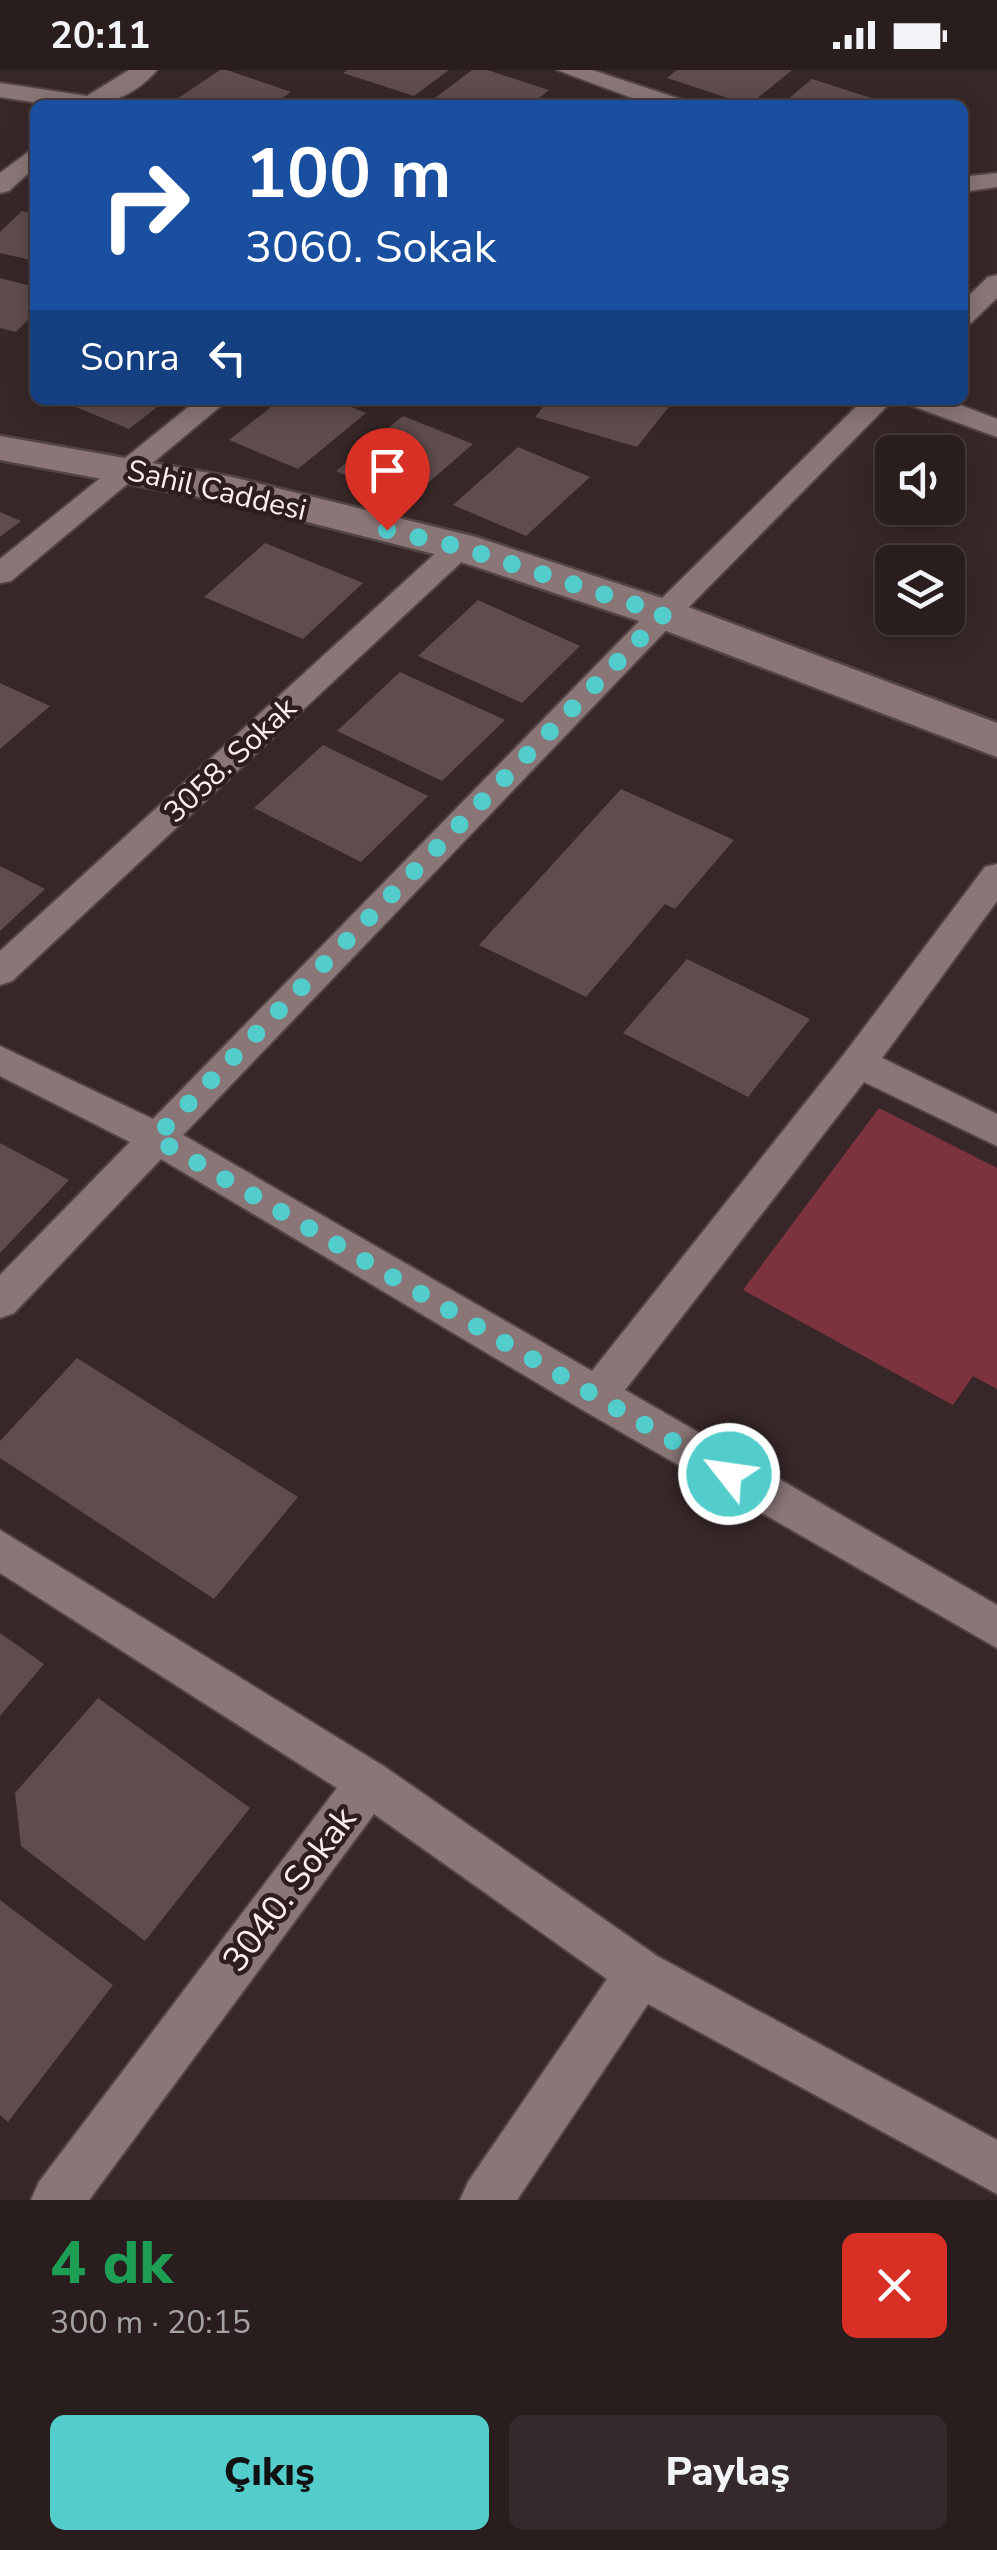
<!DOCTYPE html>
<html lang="tr">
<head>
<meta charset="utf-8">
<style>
	body { margin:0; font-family:"Nunito Sans",sans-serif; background:#352a2b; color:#f1f3f6; height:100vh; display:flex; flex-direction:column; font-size:38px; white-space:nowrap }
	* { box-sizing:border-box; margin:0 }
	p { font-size:32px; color:#a5a2a4 }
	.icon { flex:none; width:55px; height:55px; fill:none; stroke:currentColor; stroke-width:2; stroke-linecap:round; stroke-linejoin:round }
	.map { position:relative; height:2130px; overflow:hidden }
	.sheet { display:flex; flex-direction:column; background:#291d1e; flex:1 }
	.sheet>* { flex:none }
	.hud { position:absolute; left:30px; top:30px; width:938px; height:305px; border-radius:15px; box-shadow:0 5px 25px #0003,0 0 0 2px #453b3c; background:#1a4fa0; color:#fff; overflow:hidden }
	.tools { position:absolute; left:875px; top:365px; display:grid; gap:20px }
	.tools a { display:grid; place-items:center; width:90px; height:90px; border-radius:15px; background:#291d1e; box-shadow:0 5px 25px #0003,0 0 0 2px #453b3c; font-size:50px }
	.pin { position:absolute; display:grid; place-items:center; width:85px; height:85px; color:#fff; margin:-102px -42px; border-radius:50% 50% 50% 0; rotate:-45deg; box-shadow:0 0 10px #0007 }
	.pin .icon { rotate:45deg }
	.me { position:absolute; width:110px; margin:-55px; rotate:300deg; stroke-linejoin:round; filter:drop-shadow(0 0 8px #0008) }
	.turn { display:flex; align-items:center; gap:35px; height:210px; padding:0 50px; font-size:45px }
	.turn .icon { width:130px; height:130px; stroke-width:2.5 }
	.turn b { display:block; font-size:70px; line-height:85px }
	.then { display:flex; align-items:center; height:95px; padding:0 50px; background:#0003; gap:20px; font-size:38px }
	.round { display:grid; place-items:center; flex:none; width:105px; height:105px; border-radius:15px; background:#352a2b }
	.head { display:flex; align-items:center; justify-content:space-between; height:170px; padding:0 50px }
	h1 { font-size:60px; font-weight:800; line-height:75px; color:#1e9e55 }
	.action { display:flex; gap:20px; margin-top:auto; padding:20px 50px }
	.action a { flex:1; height:115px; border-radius:15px; background:#52cdcc; color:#111; font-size:40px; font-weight:800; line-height:115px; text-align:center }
	.action a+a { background:#352a2b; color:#f1f3f6 }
	.status { display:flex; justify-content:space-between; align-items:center; height:70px; padding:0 50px; background:#291d1e; direction:ltr }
	.status svg { height:28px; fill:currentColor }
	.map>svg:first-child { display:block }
</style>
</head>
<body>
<div class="status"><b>20:11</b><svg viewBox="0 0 49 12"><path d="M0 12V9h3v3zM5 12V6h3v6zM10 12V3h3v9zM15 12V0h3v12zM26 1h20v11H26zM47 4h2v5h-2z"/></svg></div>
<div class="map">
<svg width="997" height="2130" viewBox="0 0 997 2130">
	<rect width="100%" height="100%" fill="#372728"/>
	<path fill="#7d333d" d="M879 1038 997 1098V1319L973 1306 953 1335 743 1220Z"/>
	<g fill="#5f4c4d">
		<path d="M220 0H227L291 22 272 35 171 33Z"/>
		<path d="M347 0H449L414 26 343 3Z"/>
		<path d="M472 0H487L549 20 530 35H443L431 31Z"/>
		<path d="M677 0H792L749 35 667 8Z"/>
		<path d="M812 9 890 34V35H781Z"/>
		<path d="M22 141 35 144V191L0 183V162Z"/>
		<path d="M0 208 35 217V243L16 262 0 258Z"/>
		<path d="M59 330H166L129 359Z"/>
		<path d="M280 330H334L366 343 298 399 229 370Z"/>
		<path d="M549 330H662L672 333 637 377 535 347Z"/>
		<path d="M403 346 473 374 406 432 336 401Z"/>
		<path d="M518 377 590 407 526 466 453 435Z"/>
		<path d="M0 442 21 451 0 467Z"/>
		<path d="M265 473 363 513 303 569 204 527Z"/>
		<path d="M478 530 580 576 522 633 418 586Z"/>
		<path d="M400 602 505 650 442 711 337 661Z"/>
		<path d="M0 613 50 636 0 679Z"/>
		<path d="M323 675 428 726 361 792 254 738Z"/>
		<path d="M621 719 734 770 675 839 665 834 586 927 479 875Z"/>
		<path d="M0 796 45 819 0 861Z"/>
		<path d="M687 889 810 949 748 1027 623 963Z"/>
		<path d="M0 1073 69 1110 0 1183Z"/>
		<path d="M77 1288 298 1427 214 1529 0 1388V1371Z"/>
		<path d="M0 1563 44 1594 0 1646Z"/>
		<path d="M98 1628 250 1738 145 1871 21 1776 15 1723Z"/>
		<path d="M0 1830 113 1915 8 2052 0 2045Z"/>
	</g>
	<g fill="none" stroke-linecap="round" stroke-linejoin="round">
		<g stroke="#534545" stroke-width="4">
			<g id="street">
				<path d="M129 0H157C115 49 59 36 0 27V13L87 26Z"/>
				<path d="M557 0H592L683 30 687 35H651Z"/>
				<path d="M35 77V97L9 121 0 123V103Z"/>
				<path d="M997 103V117L962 122V107Z"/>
				<path d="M997 205V228L971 253 962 255V232L988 207Z"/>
				<path d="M197 330H228L11 511 0 513V489Z"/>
				<path d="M863 330H893L675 551 183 1065 592 1301 845 983 985 797 997 794V831L882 988 997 1044V1076L864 1012 625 1320 997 1535V1578L581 1339 161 1089 14 1243 0 1248V1205L130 1072 0 1006V976L153 1049 653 537Z"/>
				<path d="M908 330H947L997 349V367L912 336Z"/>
				<path d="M460 468 475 477 470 484 12 911 0 915V881L450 470Z"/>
				<path d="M0 1460 385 1697 657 1886 997 2070V2124L648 1934 517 2130H460L468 2112 607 1909 374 1744 89 2130H31L39 2112 337 1718 0 1503Z"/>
			</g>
		</g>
		<g stroke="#534545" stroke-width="5">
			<path id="secondary" d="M0 366 232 407 476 467 680 534 997 653V687L648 554 446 487 232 433 0 390Z"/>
		</g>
		<use href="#street" fill="#8a7677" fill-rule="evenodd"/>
		<use href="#secondary" fill="#8a7677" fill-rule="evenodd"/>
	</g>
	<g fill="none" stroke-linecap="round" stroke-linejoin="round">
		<path stroke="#52cdcc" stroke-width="18" stroke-dasharray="0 32.4" d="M387 460 460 477 664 544 155 1068 729 1404"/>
	</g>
	<g text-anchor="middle" stroke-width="9" stroke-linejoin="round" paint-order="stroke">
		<g font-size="30" fill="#faeeee" stroke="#2d1d1e">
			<text transform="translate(217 420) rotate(13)" y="10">Sahil Caddesi</text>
			<text transform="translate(230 690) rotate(-43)" y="10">3058. Sokak</text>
		</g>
		<g font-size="35" fill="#faeeee" stroke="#2d1d1e">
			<text transform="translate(289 1819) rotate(-53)" y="12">3040. Sokak</text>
		</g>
	</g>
</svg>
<div class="tools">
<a><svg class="icon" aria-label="sound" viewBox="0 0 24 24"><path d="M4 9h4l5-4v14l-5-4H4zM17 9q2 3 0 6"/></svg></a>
<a><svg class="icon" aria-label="layers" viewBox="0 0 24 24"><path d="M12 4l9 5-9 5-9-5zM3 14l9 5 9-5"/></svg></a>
</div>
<div class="pin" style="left:387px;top:460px;background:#d93025"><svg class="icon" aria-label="arrive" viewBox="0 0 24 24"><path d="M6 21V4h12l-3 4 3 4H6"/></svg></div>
<svg class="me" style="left:729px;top:1404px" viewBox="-20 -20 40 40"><circle r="17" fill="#52cdcc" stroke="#fff" stroke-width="3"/><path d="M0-11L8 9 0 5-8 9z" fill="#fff"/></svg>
<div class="hud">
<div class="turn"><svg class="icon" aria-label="right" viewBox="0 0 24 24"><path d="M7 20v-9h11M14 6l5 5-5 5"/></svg><div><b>100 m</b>3060. Sokak</div></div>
<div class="then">Sonra<svg class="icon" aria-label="left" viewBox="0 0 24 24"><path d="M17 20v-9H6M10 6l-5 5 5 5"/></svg></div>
</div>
</div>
<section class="sheet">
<div class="head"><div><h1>4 dk</h1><p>300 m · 20:15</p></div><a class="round" style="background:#d93025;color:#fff"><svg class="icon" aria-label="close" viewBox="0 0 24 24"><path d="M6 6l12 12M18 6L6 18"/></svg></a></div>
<div class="action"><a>Çıkış</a><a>Paylaş</a></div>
</section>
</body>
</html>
